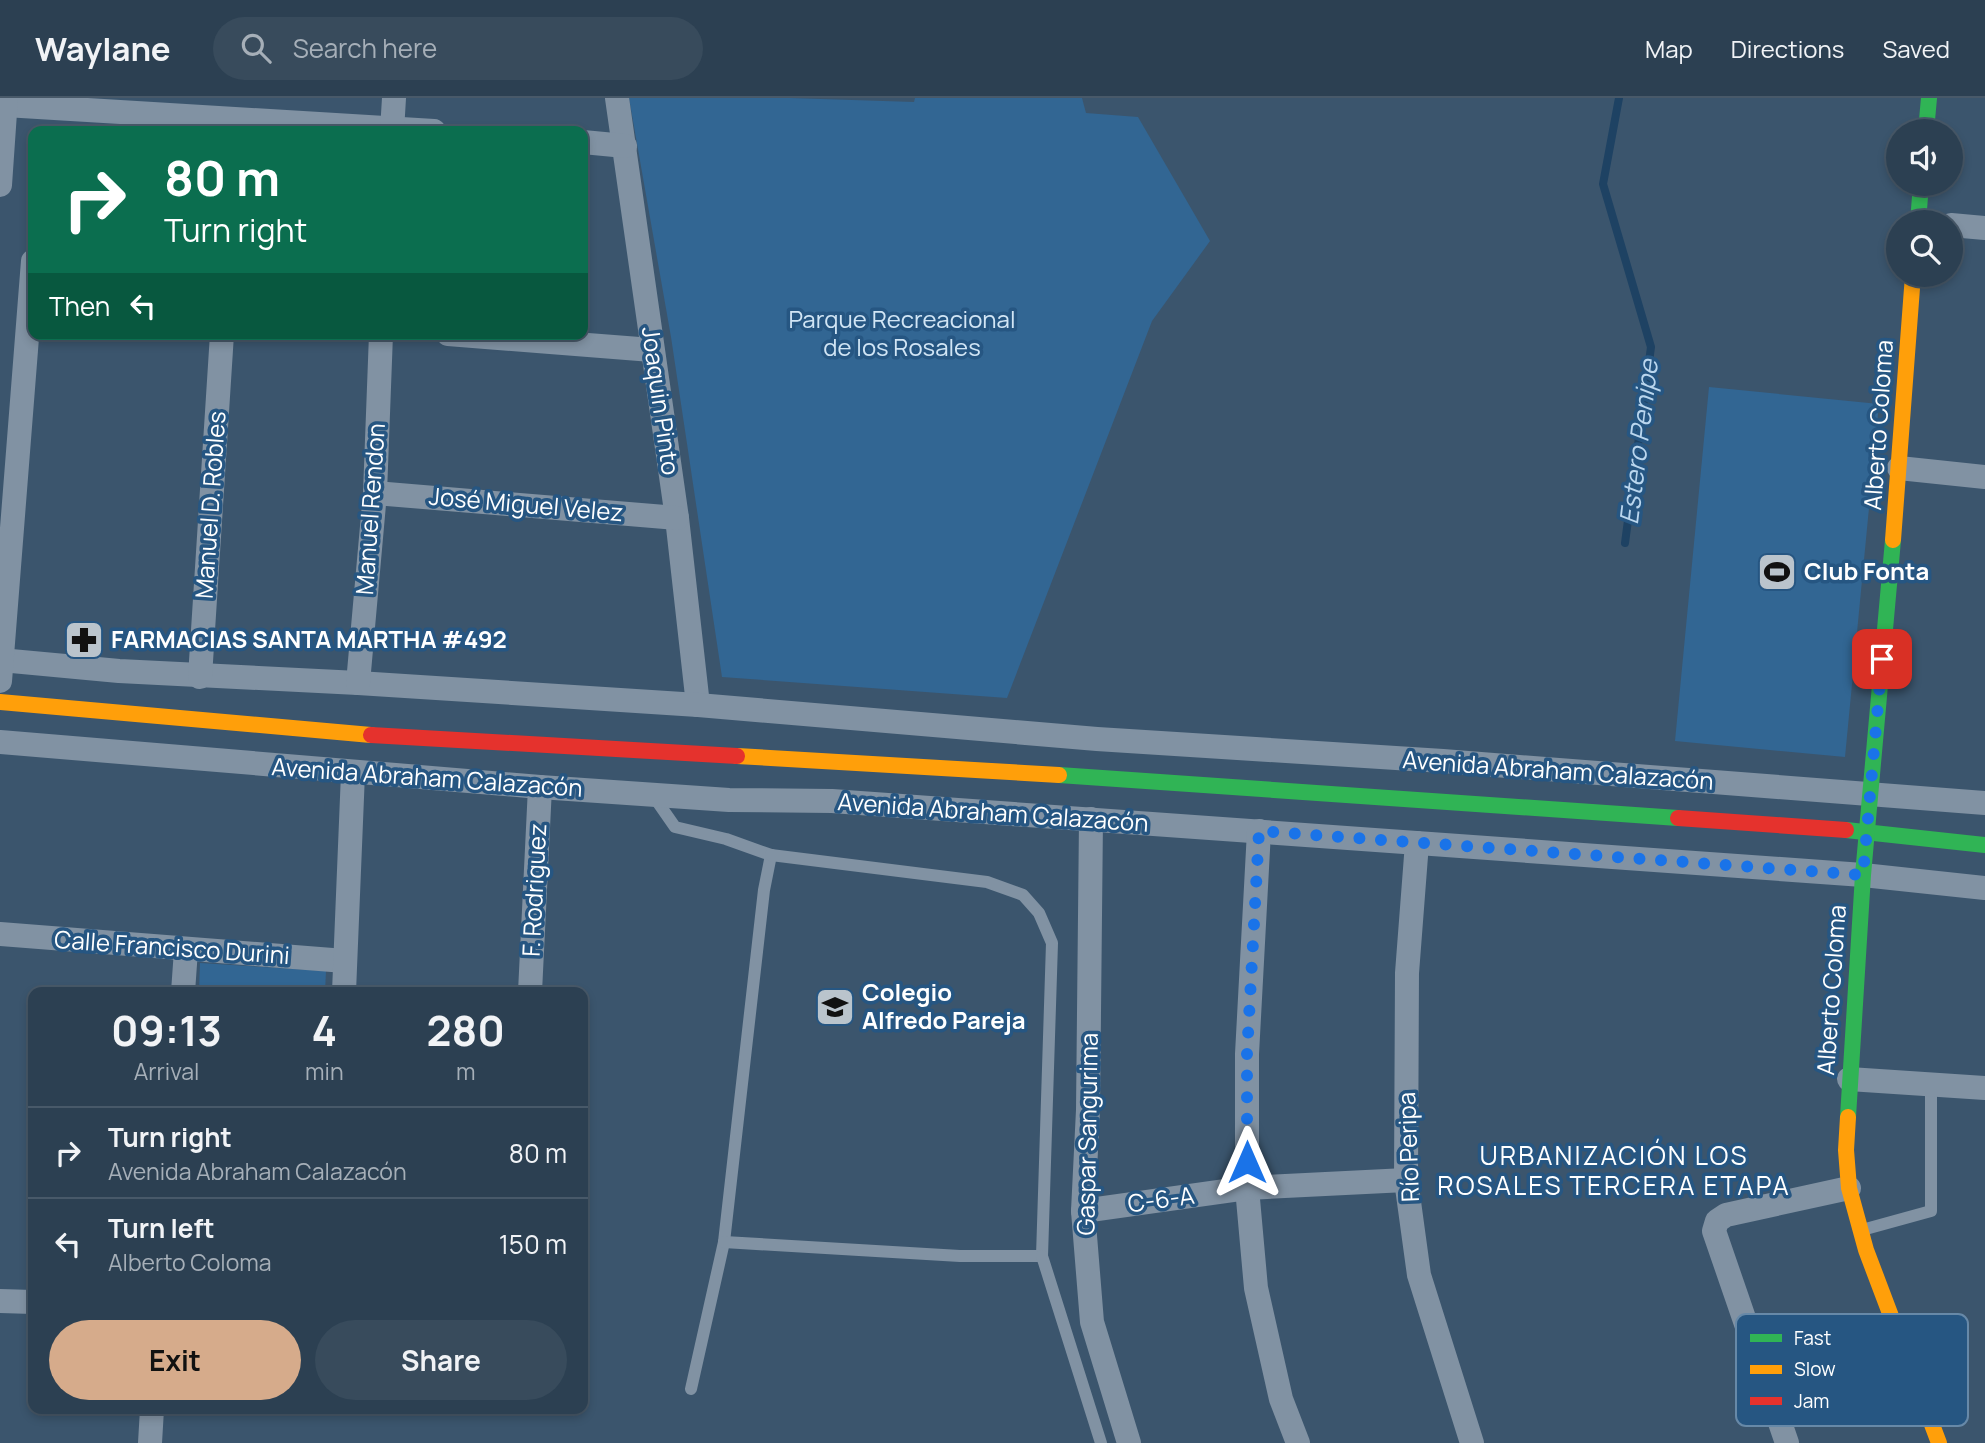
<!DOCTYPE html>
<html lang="en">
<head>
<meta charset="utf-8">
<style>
	body { margin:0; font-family:Manrope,sans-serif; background:#384b5c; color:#f1f3f6; height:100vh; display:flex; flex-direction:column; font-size:26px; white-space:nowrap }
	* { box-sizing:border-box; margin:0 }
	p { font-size:23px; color:#a6afb8 }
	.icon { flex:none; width:38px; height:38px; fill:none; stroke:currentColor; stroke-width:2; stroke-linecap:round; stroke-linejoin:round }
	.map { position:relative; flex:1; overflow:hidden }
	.details { position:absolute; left:28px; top:889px; width:560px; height:427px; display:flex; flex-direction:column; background:#2c4052; border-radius:14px; box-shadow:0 4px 10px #0003,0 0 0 2px #485969 }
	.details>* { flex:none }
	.top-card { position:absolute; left:28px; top:28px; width:560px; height:214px; border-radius:14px; box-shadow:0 4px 10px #0003,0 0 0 2px #485969; background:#0b6e4f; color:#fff; overflow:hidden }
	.buttons { position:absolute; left:1886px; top:21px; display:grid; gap:14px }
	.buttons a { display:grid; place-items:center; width:77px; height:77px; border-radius:50%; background:#2c4052; box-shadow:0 4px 10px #0003,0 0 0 2px #485969; font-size:35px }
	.pin { position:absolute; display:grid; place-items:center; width:60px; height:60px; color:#fff; margin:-30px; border-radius:14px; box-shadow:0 4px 10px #0006 }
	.me { position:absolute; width:77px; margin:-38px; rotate:0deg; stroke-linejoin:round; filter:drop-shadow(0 0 5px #0008) }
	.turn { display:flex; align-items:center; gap:24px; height:147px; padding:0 21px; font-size:32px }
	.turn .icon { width:91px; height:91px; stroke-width:2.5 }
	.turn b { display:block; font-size:49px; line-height:60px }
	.then { display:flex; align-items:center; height:66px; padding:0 21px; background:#0003; gap:14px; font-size:26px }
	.eta { display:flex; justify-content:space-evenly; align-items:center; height:119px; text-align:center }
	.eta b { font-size:42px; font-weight:700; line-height:49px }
	.button { display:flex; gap:14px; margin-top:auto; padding:14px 21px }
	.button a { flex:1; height:80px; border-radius:42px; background:#d6ab8b; color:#111; font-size:28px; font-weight:700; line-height:80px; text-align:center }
	.button a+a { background:#384b5c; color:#f1f3f6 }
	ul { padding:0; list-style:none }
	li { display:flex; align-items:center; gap:21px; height:91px; padding:0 21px; border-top:2px solid #485969 }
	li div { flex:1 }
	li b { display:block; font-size:26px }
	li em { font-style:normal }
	header { display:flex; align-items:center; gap:42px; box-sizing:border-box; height:98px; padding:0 35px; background:#2c4052; border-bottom:2px solid #485969 }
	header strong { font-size:33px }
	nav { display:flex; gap:38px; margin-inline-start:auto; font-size:24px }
	.search { width:490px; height:63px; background:#384b5c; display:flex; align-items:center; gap:18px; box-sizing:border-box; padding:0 24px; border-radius:38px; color:#a6afb8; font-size:26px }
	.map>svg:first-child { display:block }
</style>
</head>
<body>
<header>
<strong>Waylane</strong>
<div class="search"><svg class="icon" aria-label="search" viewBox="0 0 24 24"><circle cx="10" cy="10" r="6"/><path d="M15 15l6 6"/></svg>Search here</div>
<nav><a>Map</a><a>Directions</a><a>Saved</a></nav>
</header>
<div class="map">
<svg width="1985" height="1345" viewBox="0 0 1985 1345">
	<rect width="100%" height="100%" fill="#3b556d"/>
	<g fill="#326693">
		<path d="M629 0H790L914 4 915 0H1082L1086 15 1138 19 1210 143 1152 223 1007 600 722 579 671 239Z"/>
		<path d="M1709 289 1879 306 1845 659 1675 643Z"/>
		<path d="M200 865 326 873 325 894H199Z"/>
	</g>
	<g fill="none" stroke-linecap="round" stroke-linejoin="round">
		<path stroke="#1e4263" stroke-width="8" d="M1619 0 1603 86 1651 249 1625 445"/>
		<g stroke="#8192a3" stroke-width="12">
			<path d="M656 697 659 706 675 729 726 741 771 757 764 792 724 1144 691 1291"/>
			<path d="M1862 1132 1931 1113V986"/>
			<path d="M724 1144 960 1158H1042L1052 845 1039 815 1023 797 987 784 771 757"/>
			<path d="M1042 1158 1101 1345"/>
		</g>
		<g stroke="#8192a3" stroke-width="24">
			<path d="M617 0 677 420 698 607"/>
			<path d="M5 7 434 33"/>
			<path d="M392 33 394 0"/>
			<path d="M583 44 625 48"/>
			<path d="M0 87 6 0"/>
			<path d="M1951 127 1985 130"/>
			<path d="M448 236 652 252"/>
			<path d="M1899 370 1985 379"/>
			<path d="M375 395 677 420"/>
			<path d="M0 562 119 573 358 585 698 607 1097 641 1443 663 1985 705"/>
			<path d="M200 579 222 236"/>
			<path d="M0 583 33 163"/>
			<path d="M358 585 375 395 381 236"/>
			<path d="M0 644 540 689 729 702 832 703 1863 777 1985 790"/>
			<path d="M1091 721 1088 1012 1083 1113 1092 1224 1129 1345"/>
			<path d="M1259 733 1247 956V1090L1256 1190 1281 1301 1298 1345"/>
			<path d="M1417 745 1407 875 1406 1082 1419 1177 1472 1345"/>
			<path d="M0 836 345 863"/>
			<path d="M183 894 186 852"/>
			<path d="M344 894 353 675"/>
			<path d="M530 894 540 689"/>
			<path d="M1849 981 1985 990"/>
			<path d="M1083 1113 1247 1090 1406 1082"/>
			<path d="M0 1203 33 1204"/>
			<path d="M150 1345 152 1311"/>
			<path d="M1787 1345 1714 1133 1717 1123 1726 1117 1849 1090"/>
		</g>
		<g stroke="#30b455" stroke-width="16">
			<path d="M1926 33 1929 0"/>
			<path d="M1918 124 1921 86"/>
			<path d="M1059 677 1678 720"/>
			<path d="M1846 732 1985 747"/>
			<path d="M1848 1019 1863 777 1893 442"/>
		</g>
		<g stroke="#ff9f0a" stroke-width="16">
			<path d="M1893 442 1913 177"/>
			<path d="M0 604 371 637"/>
			<path d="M737 658 1059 677"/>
			<path d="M1848 1019 1846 1052 1849 1090 1866 1152 1939 1345"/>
		</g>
		<g stroke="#e5322d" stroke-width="16">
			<path d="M371 637 737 658"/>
			<path d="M1678 720 1846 732"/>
		</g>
	</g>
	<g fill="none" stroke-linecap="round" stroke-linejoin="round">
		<path stroke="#1a73e8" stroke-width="12" stroke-dasharray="0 21.6" d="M1247 1064V956L1259 733 1863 777 1882 561"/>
	</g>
	<defs>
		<g id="stadium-square" transform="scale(2.0125)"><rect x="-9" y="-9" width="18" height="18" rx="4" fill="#bac4cc" stroke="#265682"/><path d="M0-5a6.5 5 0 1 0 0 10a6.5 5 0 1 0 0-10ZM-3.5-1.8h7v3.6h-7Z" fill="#111"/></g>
		<g id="pharmacy-square" transform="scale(2.0125)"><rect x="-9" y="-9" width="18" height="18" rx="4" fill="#bac4cc" stroke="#265682"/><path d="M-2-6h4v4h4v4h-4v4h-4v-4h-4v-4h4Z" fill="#111"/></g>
		<g id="school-square" transform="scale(2.0125)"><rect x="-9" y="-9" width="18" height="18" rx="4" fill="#bac4cc" stroke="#265682"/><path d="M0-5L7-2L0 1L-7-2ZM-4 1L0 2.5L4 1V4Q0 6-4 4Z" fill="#111"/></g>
	</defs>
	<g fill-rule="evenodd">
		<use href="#stadium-square" x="1777" y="474"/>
		<use href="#pharmacy-square" x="84" y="542"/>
		<use href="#school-square" x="835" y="909"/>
	</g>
	<g text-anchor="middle" stroke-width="7" stroke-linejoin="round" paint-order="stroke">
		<g font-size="24" fill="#d1e5f5" stroke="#265682">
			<text x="902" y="230">Parque Recreacional<tspan x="902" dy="28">de los Rosales</tspan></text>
		</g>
		<g font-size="24" fill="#fff" stroke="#265682">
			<text transform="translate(660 303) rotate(82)" y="8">Joaquin Pinto</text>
			<text transform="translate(1879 327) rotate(-86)" y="8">Alberto Coloma</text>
			<text transform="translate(211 407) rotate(-86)" y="8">Manuel D. Robles</text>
			<text transform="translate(526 407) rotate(5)" y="8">José Miguel Velez</text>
			<text transform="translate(371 411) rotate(-86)" y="8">Manuel Rendon</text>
			<text transform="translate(1558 673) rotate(4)" y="8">Avenida Abraham Calazacón</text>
			<text transform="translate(427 680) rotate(4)" y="8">Avenida Abraham Calazacón</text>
			<text transform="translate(993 715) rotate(4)" y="8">Avenida Abraham Calazacón</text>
			<text transform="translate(535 792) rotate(-87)" y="8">F. Rodriguez</text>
			<text transform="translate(172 850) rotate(4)" y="8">Calle Francisco Durini</text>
			<text transform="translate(1832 892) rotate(-86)" y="8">Alberto Coloma</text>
			<text transform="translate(1088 1036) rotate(-89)" y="8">Gaspar Sangurima</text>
			<text transform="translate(1409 1049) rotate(-92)" y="8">Río Peripa</text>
			<text transform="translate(1161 1102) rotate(-8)" y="8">C-6-A</text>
		</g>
		<g font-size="24" font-weight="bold" fill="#fff" stroke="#265682" text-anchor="start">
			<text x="1804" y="482">Club Fonta</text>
			<text x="111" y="550">FARMACIAS SANTA MARTHA #492</text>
			<text x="862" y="903">Colegio<tspan x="862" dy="28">Alfredo Pareja</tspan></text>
		</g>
		<g font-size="26" font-style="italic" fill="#bad6ee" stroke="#265682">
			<text transform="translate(1639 344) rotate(-83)" y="9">Estero Penipe</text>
		</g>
		<g font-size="26" letter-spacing="2" fill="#fff" stroke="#265682">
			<text x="1614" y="1067">URBANIZACIÓN LOS<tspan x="1614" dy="30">ROSALES TERCERA ETAPA</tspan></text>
		</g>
	</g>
	<rect x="1736" y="1216" width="232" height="112" rx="10" fill="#265682" stroke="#6789a8" stroke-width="2"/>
	<rect x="1750" y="1236" width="32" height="8" fill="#30b455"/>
	<rect x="1750" y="1267" width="32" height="9" fill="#ff9f0a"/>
	<rect x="1750" y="1299" width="32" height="8" fill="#e5322d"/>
	<g font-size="19" fill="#fff">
		<text x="1794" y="1247">Fast</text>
		<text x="1794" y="1278">Slow</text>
		<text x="1794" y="1310">Jam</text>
	</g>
</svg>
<div class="buttons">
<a><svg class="icon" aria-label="sound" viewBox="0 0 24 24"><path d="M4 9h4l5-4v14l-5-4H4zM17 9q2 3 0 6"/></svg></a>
<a><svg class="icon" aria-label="search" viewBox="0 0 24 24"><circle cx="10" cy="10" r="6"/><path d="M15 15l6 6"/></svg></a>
</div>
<div class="pin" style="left:1882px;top:561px;background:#d93025"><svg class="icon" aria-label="arrive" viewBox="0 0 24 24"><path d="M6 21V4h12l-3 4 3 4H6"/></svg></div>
<svg class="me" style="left:1247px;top:1064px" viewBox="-20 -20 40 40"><path d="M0-17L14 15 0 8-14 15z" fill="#1a73e8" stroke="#fff" stroke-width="4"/></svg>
<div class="top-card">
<div class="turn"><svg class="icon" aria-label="right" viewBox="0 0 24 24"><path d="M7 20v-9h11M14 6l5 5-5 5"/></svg><div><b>80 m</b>Turn right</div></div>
<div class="then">Then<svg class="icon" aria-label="left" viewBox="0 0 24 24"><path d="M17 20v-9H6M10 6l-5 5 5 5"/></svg></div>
</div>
<section class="details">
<div class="eta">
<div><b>09:13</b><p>Arrival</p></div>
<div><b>4</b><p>min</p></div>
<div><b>280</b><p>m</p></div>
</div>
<ul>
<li><svg class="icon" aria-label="right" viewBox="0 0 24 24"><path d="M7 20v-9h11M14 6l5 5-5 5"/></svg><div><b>Turn right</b><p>Avenida Abraham Calazacón</p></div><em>80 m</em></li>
<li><svg class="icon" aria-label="left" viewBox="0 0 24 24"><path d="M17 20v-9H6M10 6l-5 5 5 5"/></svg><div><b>Turn left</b><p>Alberto Coloma</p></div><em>150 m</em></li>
</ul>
<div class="button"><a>Exit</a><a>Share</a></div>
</section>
</div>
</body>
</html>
